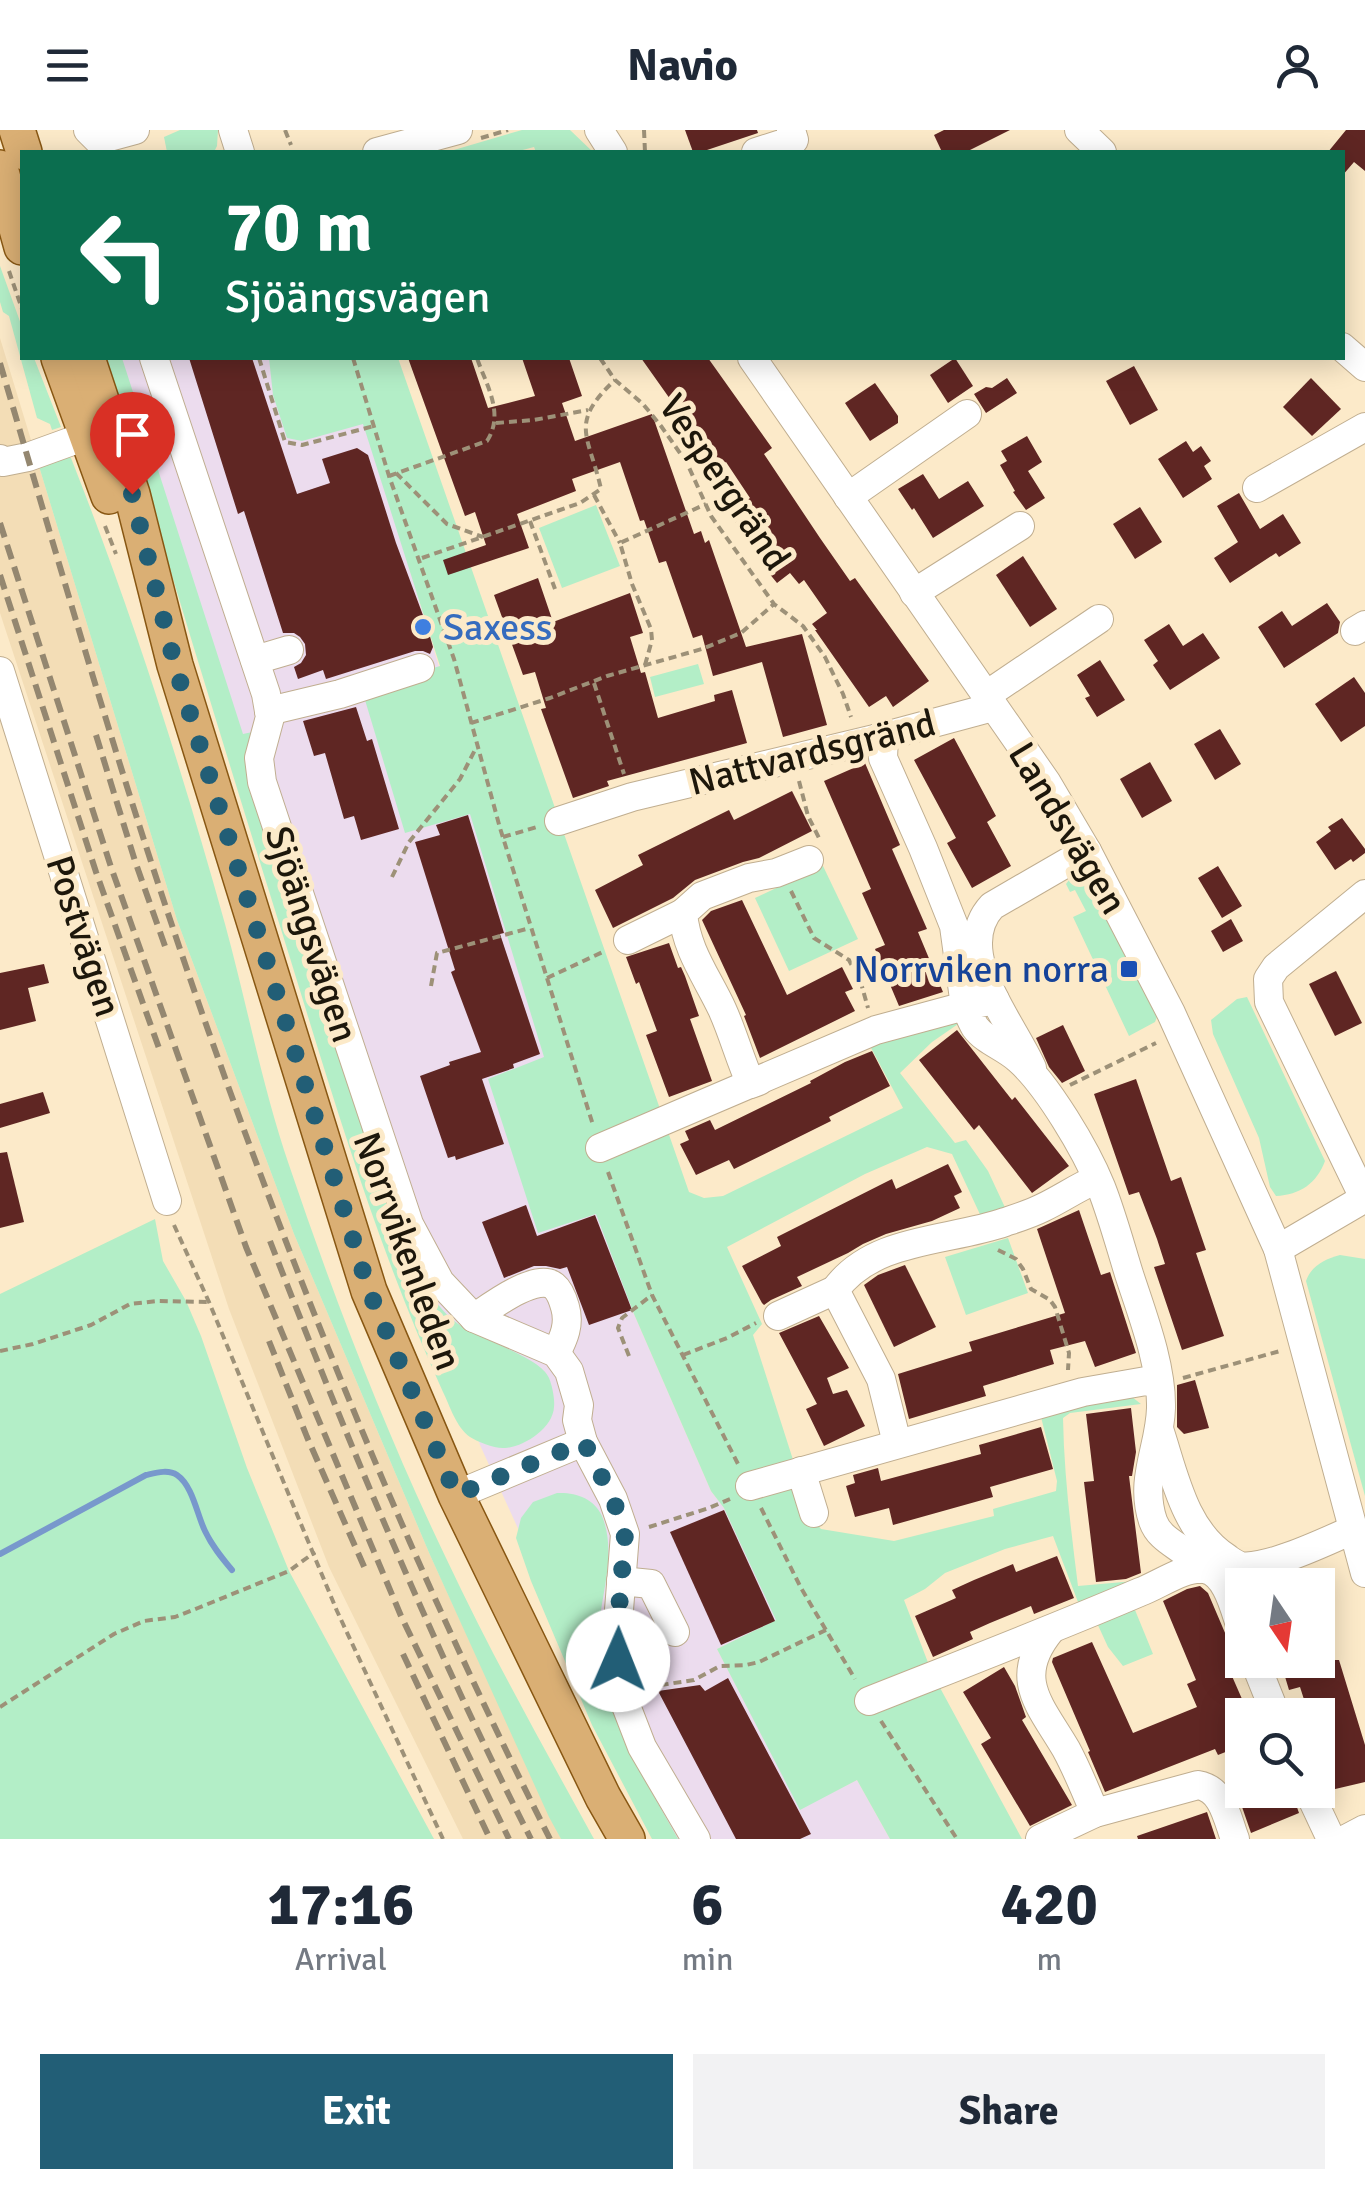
<!DOCTYPE html>
<html lang="en">
<head>
<meta charset="utf-8">
<style>
	body { margin:0; font-family:Signika,sans-serif; background:#f2f2f3; color:#1f2937; height:100vh; display:flex; flex-direction:column; font-size:38px; white-space:nowrap }
	* { box-sizing:border-box; margin:0 }
	p { font-size:32px; color:#747a83 }
	.icon { flex:none; width:55px; height:55px; fill:none; stroke:currentColor; stroke-width:2; stroke-linecap:round; stroke-linejoin:round }
	.map { position:relative; height:1709px; overflow:hidden }
	.drawer { display:flex; flex-direction:column; background:#fff; flex:1 }
	.drawer>* { flex:none }
	.top-card { position:absolute; left:20px; top:20px; width:1325px; height:210px; border-radius:0px; box-shadow:0 5px 25px #0003; background:#0b6e4f; color:#fff; overflow:hidden }
	.needle { width:65px; rotate:167deg }
	.fabs { position:absolute; left:1225px; top:1438px; display:grid; gap:20px }
	.fabs a { display:grid; place-items:center; width:110px; height:110px; border-radius:0px; background:#fff; box-shadow:0 5px 25px #0003; font-size:50px }
	.pin { position:absolute; display:grid; place-items:center; width:85px; height:85px; color:#fff; margin:-102px -42px; border-radius:50% 50% 50% 0; rotate:-45deg; box-shadow:0 0 10px #0007 }
	.pin .icon { rotate:45deg }
	.me { position:absolute; width:110px; margin:-55px; rotate:1deg; stroke-linejoin:round; filter:drop-shadow(0 0 8px #0008) }
	.turn { display:flex; align-items:center; gap:35px; height:210px; padding:0 40px; font-size:45px }
	.turn .icon { width:130px; height:130px; stroke-width:2.5 }
	.turn b { display:block; font-size:70px; line-height:85px }
	.eta { display:flex; justify-content:space-evenly; align-items:center; height:170px; text-align:center }
	.eta b { font-size:60px; font-weight:800; line-height:70px }
	.cta { display:flex; gap:20px; margin-top:auto; padding:20px 40px }
	.cta a { flex:1; height:115px; border-radius:0px; background:#225e76; color:#fff; font-size:40px; font-weight:800; line-height:115px; text-align:center }
	.cta a+a { background:#f2f2f3; color:#1f2937 }
	header { display:flex; justify-content:space-between; align-items:center; height:130px; padding:0 40px; background:#fff; font-size:45px; font-weight:800 }
	.map>svg:first-child { display:block }
</style>
</head>
<body>
<header><svg class="icon" aria-label="menu" viewBox="0 0 24 24"><path d="M4 6h16M4 12h16M4 18h16"/></svg>Navio<svg class="icon" aria-label="person" viewBox="0 0 24 24"><circle cx="12" cy="8" r="4"/><path d="M4 21q1-7 8-7t8 7"/></svg></header>
<div class="map">
<svg width="1365" height="1709" viewBox="0 0 1365 1709">
	<rect width="100%" height="100%" fill="#fceac9"/>
	<path fill="#ecdcee" d="M110 228H346L634 1184 711 1361 724 1378 777 1490 717 1519 800 1679 857 1650 890 1709H672L597 1572 480 1315Z"/>
	<path fill="#f3ddb6" d="M0 208 177 790 294 1104 430 1425 561 1709H463L329 1437 229 1179 0 483Z"/>
	<g fill="#b3eec7">
		<path d="M180 0H218L217 16 214 22H167L164 7Z"/>
		<path d="M522 0H570L593 22H536L534 17 515 22H447Z"/>
		<path d="M0 136 22 197V228H34L61 297 52 300 50 294 37 288 9 186 3 182 0 172Z"/>
		<path d="M107 228H122L243 604 257 601 406 1114C418 1141 430 1171 453 1190 475 1209 540 1226 549 1248 552 1255 555 1269 554 1277 553 1298 524 1317 505 1318 495 1319 478 1312 470 1307 456 1297 450 1276 443 1262 379 1122 335 974 290 828 227 628 166 428 107 228Z"/>
		<path d="M269 228H398L689 1062 704 1068 723 1066 903 978 869 914 933 893 961 892 932 912 900 943 955 1013 966 1010 988 1041 1009 1086 984 1093 952 1024 927 1017 865 1044 727 1117 762 1194 753 1205 812 1389 821 1399 894 1411 994 1386 993 1379 1056 1361 1057 1351 1040 1283 1132 1267 1141 1274 1070 1283 1063 1288C1064 1345 1071 1400 1078 1456L1146 1450 1081 1480 1053 1406 1005 1419 945 1443 925 1459 904 1470 932 1543 1022 1709H890L857 1650 800 1680 717 1519 776 1490 724 1378 711 1361 634 1184 596 1084 538 1103 488 949 544 927 470 684 405 703 362 560 440 536 363 294 302 311 287 308 273 265Z"/>
		<path d="M59 325 71 328C131 480 181 636 225 794 247 874 262 956 289 1035 334 1168 385 1301 446 1428 491 1524 543 1616 594 1709H561L549 1687 430 1425 294 1104 177 790 38 333Z"/>
		<path d="M596 375 620 436 562 458 539 398Z"/>
		<path d="M698 534 704 554 655 567 650 547Z"/>
		<path d="M823 736 858 809 789 841 755 768Z"/>
		<path d="M1083 749 1127 827 1121 832 1128 844 1135 841 1157 887 1155 892 1129 906 1073 787 1086 781 1075 760 1070 762 1066 754 1069 750Z"/>
		<path d="M1247 867 1325 1031C1317 1053 1300 1065 1276 1066L1270 1057 1259 1008 1213 904 1211 890 1237 869Z"/>
		<path d="M155 1089 163 1131 186 1171 201 1206 247 1338 289 1441 434 1709H0V1164Z"/>
		<path d="M1008 1108 1028 1163 966 1185 945 1127Z"/>
		<path d="M1340 1125 1365 1129V1366L1306 1151C1311 1136 1325 1129 1340 1125Z"/>
		<path d="M557 1363C575 1362 594 1368 602 1386 618 1425 599 1469 598 1509 597 1574 647 1653 678 1709H652L592 1595 531 1451 516 1408 521 1388 533 1372Z"/>
		<path d="M1135 1480 1153 1524 1123 1536 1108 1517 1097 1493Z"/>
	</g>
	<g fill="none" stroke-linecap="round" stroke-linejoin="round">
		<path stroke="#7898cc" stroke-width="6" d="M0 1424 146 1345C155 1343 168 1339 177 1345 193 1356 197 1385 205 1401 212 1416 222 1428 232 1440"/>
	</g>
	<g fill="#5f2623">
		<path d="M685 0H757L758 3 701 22H693Z"/>
		<path d="M944 0H1010L966 22H942L934 5Z"/>
		<path d="M1346 0H1365V41L1354 32 1342 46V22H1328Z"/>
		<path d="M189 228H252L297 364 330 353 322 329 357 318 368 325 396 413 427 496 433 517 430 524 423 521H415L326 549 323 540 298 549 294 537 301 533 306 525 305 514 300 507 294 503H283L244 381 238 384Z"/>
		<path d="M408 228H471L488 278 535 266 522 228H569L582 266 562 273 575 311 652 284 694 404 701 401 705 413 709 410 746 517 802 504 827 595 783 607 762 532 713 546 702 505 693 508 666 431 659 433 644 390 640 391 620 332 572 349 576 361 517 384 529 418 448 445 443 430 486 415 475 382 465 386Z"/>
		<path d="M641 228H708L772 318 764 324 820 408 850 451 855 448 929 551 893 577 886 566 869 577 815 500H817L812 494 827 483 804 450 799 454 790 443 777 453 760 432 735 391 748 382 742 374 750 368 726 332 712 341 669 278 675 276Z"/>
		<path d="M955 228 973 256 948 273 930 245Z"/>
		<path d="M1134 236 1158 280 1130 295 1106 251Z"/>
		<path d="M1007 248 1017 263 986 283 974 264 986 257 992 258Z"/>
		<path d="M1311 248 1341 279 1312 306 1283 277Z"/>
		<path d="M875 253 898 286V293L870 311 845 273Z"/>
		<path d="M1027 306 1042 332 1028 341 1045 368 1026 380 1013 362 1015 361 1000 335 1007 331 1001 321Z"/>
		<path d="M1186 311 1193 322 1201 316 1211 331 1204 336 1212 349 1183 368 1158 329Z"/>
		<path d="M923 344 939 369 968 351 984 376 933 408 914 378 912 380 898 359Z"/>
		<path d="M1239 363 1260 399 1283 384 1301 413 1279 427 1276 423 1230 453 1214 428 1238 412 1217 376Z"/>
		<path d="M1140 377 1162 412 1135 429 1113 394Z"/>
		<path d="M1023 426 1057 479 1030 497 996 445Z"/>
		<path d="M538 448 553 492 630 463 643 503 630 507 641 543 645 542 658 588 715 571 714 565 732 560 747 613 607 651 609 656 573 668 541 579 546 578 535 542 523 545 494 465Z"/>
		<path d="M1327 473 1340 492 1338 503 1284 538 1258 497 1282 481 1292 496Z"/>
		<path d="M1169 494 1183 516 1203 503 1220 528 1170 560 1153 535 1158 531 1144 510Z"/>
		<path d="M1100 530 1125 570 1097 587 1085 568 1090 566 1077 545Z"/>
		<path d="M1354 547 1365 563V596L1341 612 1315 574Z"/>
		<path d="M356 577 367 611 372 609 399 699 361 710 354 686 344 689 325 623 314 626 303 591Z"/>
		<path d="M1220 599 1241 634 1215 650 1194 614Z"/>
		<path d="M954 608 996 686 987 692 1011 736 972 758 947 713 956 708 914 630Z"/>
		<path d="M1150 632 1172 671 1142 688 1120 649Z"/>
		<path d="M865 633 900 715 892 719 927 799 918 802 943 862 899 876 875 819 885 815 862 763 871 759 824 651Z"/>
		<path d="M792 661 812 701 759 728 743 732 695 750 673 768 613 798 595 760 643 735 638 725 729 680 734 690Z"/>
		<path d="M468 685 504 803 500 804 540 924 513 934 514 938 482 949 504 1014 456 1030 455 1026 448 1028 420 946 450 935 449 932 481 922 451 842 455 840 415 712 440 705 436 695Z"/>
		<path d="M1342 688 1365 719V723L1353 732 1351 729 1335 740 1316 712 1331 701 1328 697Z"/>
		<path d="M1218 736 1242 776 1222 788 1198 748Z"/>
		<path d="M742 770 787 865 842 837 853 859 845 862 855 881 760 928 744 886 746 885 702 790 711 781Z"/>
		<path d="M1231 789 1243 811 1223 822 1211 801Z"/>
		<path d="M669 813 678 838 681 837 685 846 699 886 690 889 712 951 669 967 646 905 657 901 639 852 636 854 626 827Z"/>
		<path d="M44 834 49 853 28 858 36 891 0 900V843Z"/>
		<path d="M1336 841 1362 893 1335 906 1309 854Z"/>
		<path d="M1063 895 1085 941 1062 953 1049 937 1036 908Z"/>
		<path d="M957 900 1012 970 1015 967 1069 1036 1032 1063 979 995 974 1000 919 930Z"/>
		<path d="M872 921 890 956 829 987 831 991 734 1039 729 1030 696 1045 680 1014 689 1010 685 1001 710 990 715 1000 811 953 810 951 845 932Z"/>
		<path d="M1136 949 1171 1051 1181 1047 1206 1120 1196 1123 1224 1206 1182 1220 1154 1137 1165 1134 1157 1109 1139 1062 1129 1065 1094 964Z"/>
		<path d="M43 962 50 983 0 998V974Z"/>
		<path d="M7 1022 24 1092 0 1098V1023Z"/>
		<path d="M948 1034 962 1062 954 1066 960 1078 932 1091 886 1104 863 1114 848 1123 797 1147 802 1156 771 1170 764 1175 762 1173 742 1136 781 1116 777 1107 892 1049 896 1059Z"/>
		<path d="M526 1075 537 1106 595 1085 632 1180 589 1195 567 1137 560 1139 546 1136H534L504 1148 482 1092Z"/>
		<path d="M1079 1080 1101 1145 1110 1142 1136 1223 1095 1237 1085 1211 1050 1220 1054 1234 983 1256 986 1266 909 1289 898 1244 972 1221 969 1212 1065 1183 1037 1099Z"/>
		<path d="M905 1135 936 1197 894 1217 864 1155 878 1145Z"/>
		<path d="M819 1186 849 1238 827 1248 833 1264 847 1260 865 1296 824 1316 806 1279 817 1274 779 1203Z"/>
		<path d="M1195 1250 1209 1298 1184 1304 1177 1297V1255Z"/>
		<path d="M1131 1278 1136 1322 1132 1346H1129L1141 1443 1126 1449 1096 1452 1084 1352 1094 1351 1086 1284Z"/>
		<path d="M1041 1297 1053 1339 990 1357 993 1367 893 1395 889 1378 855 1387 846 1356 855 1353 853 1345 878 1338 881 1351 981 1324 979 1315Z"/>
		<path d="M724 1380 775 1491 721 1515 670 1402Z"/>
		<path d="M1057 1426 1074 1468 1034 1484 1031 1476 990 1493 970 1502 973 1509 933 1527 915 1486 956 1468 952 1460 974 1450 1013 1434 1016 1442Z"/>
		<path d="M1200 1456 1208 1463 1237 1531 1228 1537 1249 1585H1242V1656L1228 1621 1218 1625 1215 1619 1105 1662 1088 1622 1090 1621 1052 1532 1053 1528 1092 1512 1133 1603 1197 1577 1187 1554 1196 1550 1163 1471 1187 1459Z"/>
		<path d="M1280 1530H1339L1365 1615V1652L1331 1660 1318 1614V1585H1309L1300 1557 1289 1560Z"/>
		<path d="M1004 1537 1015 1556 1026 1587 1022 1590 1072 1675 1030 1696 981 1614 991 1608 963 1562Z"/>
		<path d="M728 1548 811 1704 800 1709H736L658 1561 700 1555 705 1561Z"/>
		<path d="M1244 1660H1291L1299 1683 1251 1703 1240 1671 1248 1669Z"/>
		<path d="M1207 1682 1216 1709H1138L1137 1706Z"/>
	</g>
	<g fill="none" stroke-linecap="round" stroke-linejoin="round">
		<g stroke="#c0ae90" stroke-width="30">
			<g id="minor">
				<path d="M88 0 98 10 135 0"/>
				<path d="M233 0 240 22"/>
				<path d="M599 0 613 22"/>
				<path d="M1079 0 1102 22"/>
				<path d="M377 22 458 0"/>
				<path d="M756 22 794 10 791 0"/>
				<path d="M1342 217 1365 237"/>
				<path d="M154 228 266 564 270 587 259 628 262 652 409 1094 440 1152 474 1188 556 1223 569 1241 579 1275 577 1290 583 1312 613 1369 625 1404 617 1505 618 1555 642 1617 696 1709"/>
				<path d="M752 228 1047 653 1087 721 1171 883 1278 1119 1365 1443"/>
				<path d="M0 329 3 332 28 327 86 306"/>
				<path d="M1257 358 1365 297"/>
				<path d="M848 367 967 284"/>
				<path d="M914 463 1020 396"/>
				<path d="M1355 501 1365 495"/>
				<path d="M255 530 289 520"/>
				<path d="M0 541 167 1071"/>
				<path d="M985 566 1099 489"/>
				<path d="M269 581 340 564 420 538"/>
				<path d="M559 691 632 667 874 609 993 577"/>
				<path d="M1365 764 1276 837 1268 849 1269 872 1365 1070"/>
				<path d="M628 810 683 783"/>
				<path d="M995 870 965 876C968 882 971 890 975 897 985 911 1005 917 1018 929 1047 954 1086 1020 1101 1057 1112 1085 1120 1115 1129 1144 1142 1184 1162 1235 1161 1278 1160 1318 1139 1349 1153 1391 1161 1414 1189 1417 1199 1439"/>
				<path d="M1032 938C1013 894 950 821 992 776L1087 721"/>
				<path d="M759 951 751 954C740 930 733 903 722 879 707 847 686 820 683 783L702 766 749 748 776 743 809 730"/>
				<path d="M600 1018 876 900 965 876 954 796 923 718 883 628 884 606"/>
				<path d="M1278 1119 1365 1068"/>
				<path d="M778 1186 835 1160"/>
				<path d="M474 1188C489 1178 536 1142 554 1156 559 1160 563 1170 565 1177 570 1194 564 1208 556 1223"/>
				<path d="M1159 1299C1174 1344 1184 1401 1227 1428 1229 1430 1238 1435 1240 1436 1267 1440 1327 1411 1352 1400"/>
				<path d="M897 1313 881 1249 835 1160C873 1107 949 1112 1005 1092 1017 1088 1030 1084 1042 1078 1061 1069 1078 1057 1097 1049"/>
				<path d="M801 1341 814 1383"/>
				<path d="M750 1356 1083 1262 1146 1251 1159 1254"/>
				<path d="M456 1365 583 1312"/>
				<path d="M621 1451 651 1454 675 1502"/>
				<path d="M1050 1501C1011 1549 1041 1576 1066 1619 1077 1639 1086 1662 1095 1683"/>
				<path d="M1254 1530 1276 1585"/>
				<path d="M869 1571C960 1535 1051 1500 1140 1462 1159 1455 1185 1436 1204 1439 1228 1443 1235 1482 1242 1501"/>
				<path d="M1308 1660 1331 1709"/>
				<path d="M1040 1709 1095 1683 1198 1655C1223 1659 1227 1688 1235 1709"/>
				<path d="M1346 1709 1365 1699"/>
			</g>
		</g>
		<g stroke="#885713" stroke-width="38">
			<g id="major">
				<path d="M17 0 24 22"/>
				<path d="M0 38 22 117"/>
				<path d="M59 228 109 366"/>
				<path d="M87 228 132 364 175 535 369 1161 456 1365 603 1667 627 1709"/>
			</g>
		</g>
		<g stroke="#9d9178" stroke-width="4" stroke-dasharray="8 5" stroke-linecap="butt">
			<path d="M285 0 291 15"/>
			<path d="M644 0 645 22"/>
			<path d="M481 8 508 0"/>
			<path d="M9 141 22 179"/>
			<path d="M259 228 285 312 302 315 374 296"/>
			<path d="M353 228 389 346 454 529 500 698 593 995"/>
			<path d="M600 228 615 250 643 274 661 296 687 333 711 386 774 474 803 496 825 527 843 564 851 587"/>
			<path d="M496 293 534 290 588 280"/>
			<path d="M396 343 447 394 483 407"/>
			<path d="M389 346 487 311C505 283 486 255 477 228"/>
			<path d="M594 365 620 413"/>
			<path d="M530 391 555 459"/>
			<path d="M105 396 116 424"/>
			<path d="M422 428 580 373 601 359C589 305 568 294 615 250"/>
			<path d="M645 535 652 510 651 499 632 454 620 413 706 374"/>
			<path d="M594 553 624 644"/>
			<path d="M471 593 550 568 607 546 702 519 741 503 774 474"/>
			<path d="M799 651 808 686 819 708"/>
			<path d="M503 707 537 697"/>
			<path d="M392 747 409 712 460 649 476 618"/>
			<path d="M791 761 814 808 849 830 861 853 868 878"/>
			<path d="M547 848 605 821"/>
			<path d="M431 856 437 823 530 798"/>
			<path d="M1070 955 1156 913"/>
			<path d="M608 1042 652 1165 738 1334"/>
			<path d="M174 1095 209 1172 337 1481 443 1709"/>
			<path d="M998 1120 1016 1129 1023 1139 1031 1159 1050 1170 1055 1177 1069 1223 1068 1240"/>
			<path d="M0 1221 33 1214 91 1195 130 1174 158 1171 209 1172"/>
			<path d="M683 1225 727 1208 756 1193"/>
			<path d="M629 1226 618 1198 622 1188 652 1165"/>
			<path d="M1183 1248 1280 1221"/>
			<path d="M761 1378 801 1458 855 1549"/>
			<path d="M649 1397 709 1378 730 1369"/>
			<path d="M649 1561 661 1555 694 1550 720 1536 746 1535 759 1532 826 1500"/>
			<path d="M0 1577 114 1504 144 1491 175 1487 198 1478 289 1441 315 1422"/>
			<path d="M881 1591 957 1709"/>
		</g>
		<use href="#minor" stroke="#fff" stroke-width="28"/>
		<use href="#major" stroke="#daaf74" stroke-width="35"/>
		<g stroke="#948770" stroke-width="6" stroke-dasharray="15 8" stroke-linecap="butt">
			<path d="M0 233C67 461 133 690 213 914 309 1185 420 1452 550 1709"/>
			<path d="M0 393 111 737 246 1117 401 1486 509 1709"/>
			<path d="M0 445 96 742 160 921"/>
			<path d="M96 605 135 731 166 819"/>
			<path d="M270 1111C349 1314 432 1515 531 1709"/>
			<path d="M269 1211 307 1307 366 1441"/>
			<path d="M403 1524 490 1709"/>
		</g>
	</g>
	<g fill="none" stroke-linecap="round" stroke-linejoin="round">
		<path stroke="#225e76" stroke-width="18" stroke-dasharray="0 32.4" d="M132 364 175 535 369 1161 456 1365 584 1312 613 1369 625 1404 617 1505 618 1530"/>
	</g>
	<circle fill="#3f7fe0" stroke="#fceac9" stroke-width="4" cx="423" cy="497" r="10"/>
	<rect fill="#1a4fb4" stroke="#fceac9" stroke-width="4" x="1119" y="829" width="20" height="20" rx="5"/>
	<g text-anchor="middle" stroke-width="10" stroke-linejoin="round" paint-order="stroke">
		<g font-size="38" fill="#1d170b" stroke="#fceac9">
			<text transform="translate(725 352) rotate(56)" y="13">Vespergränd</text>
			<text transform="translate(812 622) rotate(-14)" y="13">Nattvardsgränd</text>
			<text transform="translate(1068 698) rotate(59)" y="13">Landsvägen</text>
			<text transform="translate(312 804) rotate(72)" y="13">Sjöängsvägen</text>
			<text transform="translate(84 806) rotate(72)" y="13">Postvägen</text>
			<text transform="translate(408 1121) rotate(70)" y="13">Norrvikenleden</text>
		</g>
		<g font-size="38" fill="#366cbe" stroke="#fceac9" text-anchor="start">
			<text x="443" y="510">Saxess</text>
		</g>
		<g font-size="38" fill="#164399" stroke="#fceac9" text-anchor="end">
			<text x="1109" y="852">Norrviken norra</text>
		</g>
	</g>
</svg>
<div class="fabs">
<a><svg class="needle" viewBox="-14 -14 28 28"><path d="M0-13l5 13h-10z" fill="#e53935"/><path d="M0 13l5-13h-10z" fill="#747a83"/></svg></a>
<a><svg class="icon" aria-label="search" viewBox="0 0 24 24"><circle cx="10" cy="10" r="6"/><path d="M15 15l6 6"/></svg></a>
</div>
<div class="pin" style="left:132px;top:364px;background:#d93025"><svg class="icon" aria-label="arrive" viewBox="0 0 24 24"><path d="M6 21V4h12l-3 4 3 4H6"/></svg></div>
<svg class="me" style="left:618px;top:1530px" viewBox="-20 -20 40 40"><circle r="19" fill="#fff"/><path d="M0-13L10 11 0 6-10 11z" fill="#225e76"/></svg>
<div class="top-card">
<div class="turn"><svg class="icon" aria-label="left" viewBox="0 0 24 24"><path d="M17 20v-9H6M10 6l-5 5 5 5"/></svg><div><b>70 m</b>Sjöängsvägen</div></div>
</div>
</div>
<section class="drawer">
<div class="eta">
<div><b>17:16</b><p>Arrival</p></div>
<div><b>6</b><p>min</p></div>
<div><b>420</b><p>m</p></div>
</div>
<div class="cta"><a>Exit</a><a>Share</a></div>
</section>
</body>
</html>
